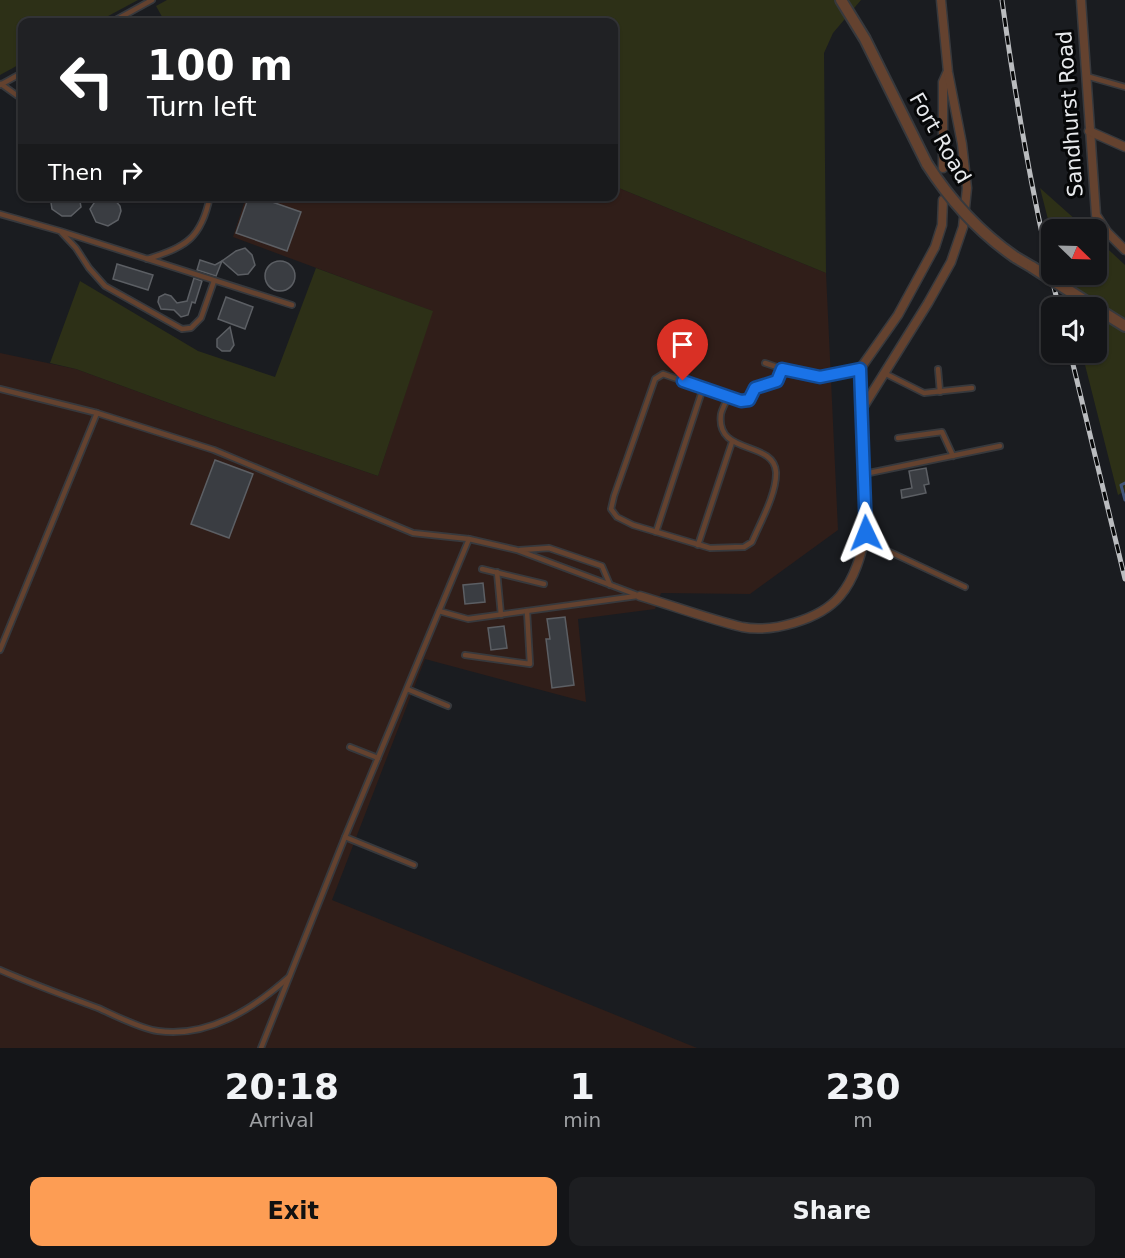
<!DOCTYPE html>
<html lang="en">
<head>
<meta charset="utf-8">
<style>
	body { margin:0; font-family:"DejaVu Sans",sans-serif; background:#1d1e21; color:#f1f3f6; height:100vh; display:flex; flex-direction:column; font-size:22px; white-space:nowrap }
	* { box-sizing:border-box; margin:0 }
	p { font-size:20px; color:#9d9fa2 }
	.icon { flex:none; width:33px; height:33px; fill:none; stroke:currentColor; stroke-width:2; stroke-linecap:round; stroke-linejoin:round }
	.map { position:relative; height:1048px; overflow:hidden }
	.sheet { display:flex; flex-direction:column; background:#141518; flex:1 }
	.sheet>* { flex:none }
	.top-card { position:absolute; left:18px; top:18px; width:600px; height:183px; border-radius:12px; box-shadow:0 2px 4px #0004,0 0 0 2px #333437; background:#202124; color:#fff; overflow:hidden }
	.needle { width:39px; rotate:113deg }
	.fabs { position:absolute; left:1041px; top:219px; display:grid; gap:12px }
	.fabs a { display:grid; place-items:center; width:66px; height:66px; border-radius:12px; background:#141518; box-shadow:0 2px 4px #0004,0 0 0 2px #333437; font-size:30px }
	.pin { position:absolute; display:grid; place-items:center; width:51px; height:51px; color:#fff; margin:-62px -26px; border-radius:50% 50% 50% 0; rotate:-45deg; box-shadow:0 0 6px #0007 }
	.pin .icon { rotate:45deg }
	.me { position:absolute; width:66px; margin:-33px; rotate:358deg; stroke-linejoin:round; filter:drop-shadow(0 0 4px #0008) }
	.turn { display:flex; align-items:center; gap:21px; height:126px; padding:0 30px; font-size:27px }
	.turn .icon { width:78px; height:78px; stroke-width:2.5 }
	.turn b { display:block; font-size:42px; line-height:51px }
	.then { display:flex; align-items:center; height:57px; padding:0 30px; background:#0003; gap:12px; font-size:22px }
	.eta { display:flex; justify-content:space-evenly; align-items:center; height:102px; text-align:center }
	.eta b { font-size:36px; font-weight:700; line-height:42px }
	.action { display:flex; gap:12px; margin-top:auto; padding:12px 30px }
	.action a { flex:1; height:69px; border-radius:12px; background:#fd9d54; color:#111; font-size:24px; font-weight:700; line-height:69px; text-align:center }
	.action a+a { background:#1d1e21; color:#f1f3f6 }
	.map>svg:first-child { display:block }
</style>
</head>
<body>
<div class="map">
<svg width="1125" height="1048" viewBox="0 0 1125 1048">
	<rect width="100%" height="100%" fill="#1a1c20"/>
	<path fill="#301e19" d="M614 186 826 273 838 530 750 594 661 593 655 609 578 619 586 702 425 659 332 900 697 1048H0V353L76 369 210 418 378 476 432 311 233 237 246 197 614 196Z"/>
	<g fill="#2d3017">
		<path d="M0 0H138L97 22H22V63L0 75Z"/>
		<path d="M167 0H861L833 33 824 53 826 273 614 186V22H165L156 6Z"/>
		<path d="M1040 188 1086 229 1052 230 1051 231Z"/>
		<path d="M1097 239 1125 265V491L1118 495 1082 353 1096 352V308L1071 307 1062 275 1096 274Z"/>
		<path d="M316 268 433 311 378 476 210 418 76 369 50 363 80 281 198 351 275 377Z"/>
	</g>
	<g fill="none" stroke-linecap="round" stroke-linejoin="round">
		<path stroke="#405478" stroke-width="3" d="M1125 483 1121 485 1125 500"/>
	</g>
	<g fill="#3a3d42" stroke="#5c5f64" stroke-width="1.5">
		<path d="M50 196H79L81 207 71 216H62L52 209Z"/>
		<path d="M105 196 114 199 120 206 121 211 118 220 108 226 96 222 90 209 96 200Z"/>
		<path d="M249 196H255L301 212 287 251 236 233Z"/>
		<path d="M245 248 252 255 255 265 248 274 238 275 222 261 236 251Z"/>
		<path d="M200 260 215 265 222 261 216 276 197 270Z"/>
		<circle cx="280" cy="276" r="15"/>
		<path d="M117 264 153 275 148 290 113 279Z"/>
		<path d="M194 278 202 281 195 303 192 302 188 315 181 317 174 310 161 309 158 302 159 297 165 294 171 296 177 303 187 301Z"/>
		<path d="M226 297 253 307 245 329 218 319Z"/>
		<path d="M230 327 234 345 230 351H222L217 347V339Z"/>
		<path d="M215 460 253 474 229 538 191 524Z"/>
		<path d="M926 468 929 484 924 485 926 493 902 498 901 490 912 488 909 471Z"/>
		<path d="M483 583 485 602 465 604 463 585Z"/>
		<path d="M565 617 574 685 552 688 546 639H550L547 619Z"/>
		<path d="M504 626 507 648 491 650 488 628Z"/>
	</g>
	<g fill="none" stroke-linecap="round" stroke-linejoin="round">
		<g stroke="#37393d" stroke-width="8">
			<g id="service">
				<path d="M112 22 152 0"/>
				<path d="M1086 76 1125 87"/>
				<path d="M1 84 22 99"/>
				<path d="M0 85 22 73"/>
				<path d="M0 214 60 231 292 305"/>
				<path d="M62 233 76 248 89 268 105 286 182 329 191 328 201 318 214 281"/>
				<path d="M147 259C186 248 202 237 210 196"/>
				<path d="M765 363 792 372 821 377 860 369"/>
				<path d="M938 369 940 392"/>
				<path d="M884 373 924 393 972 388"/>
				<path d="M0 389 97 413 214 450 413 533 469 539 517 550 640 596"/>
				<path d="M728 397C726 402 722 409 721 414 715 456 774 440 776 472 777 493 760 523 752 542L744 547 710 548 633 525 617 517 611 509 614 496 655 379 663 374 741 401 749 400 755 388 777 381 782 369"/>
				<path d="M898 438 942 432 953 456"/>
				<path d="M864 474 1000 446"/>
				<path d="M656 532 703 388"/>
				<path d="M698 545 732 442"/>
				<path d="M863 546 890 552 965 587"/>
				<path d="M520 550 549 548 602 566 610 585"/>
				<path d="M482 569 544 584"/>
				<path d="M497 572 501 615"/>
				<path d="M439 611 468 619 637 596"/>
				<path d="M0 650 97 413"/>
				<path d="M465 655 530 664 527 611"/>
				<path d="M407 689 448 706"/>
				<path d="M350 747 378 758"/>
				<path d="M345 837 414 865"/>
				<path d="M0 970C32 984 65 996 98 1008 114 1015 141 1029 158 1031 208 1038 253 1009 289 977"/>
				<path d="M261 1048 345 837 469 539"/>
			</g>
		</g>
		<g stroke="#37393d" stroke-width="11">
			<g id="minor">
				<path d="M1081 0 1096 215 1107 232 1125 250"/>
				<path d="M1089 131 1125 147"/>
				<path d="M943 168V82L947 73"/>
				<path d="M862 409 928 303 951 262 963 227 967 188 962 144 948 72 941 0"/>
				<path d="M640 596C674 606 708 619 742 627 771 633 820 620 840 596 855 578 861 555 866 533L860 369 898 315 935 247 942 225 943 200"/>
			</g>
		</g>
		<g stroke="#37393d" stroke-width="14">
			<g id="tertiary">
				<path d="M841 0 865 39 927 164"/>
				<path d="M1015 257 1032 267"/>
				<path d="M1096 308 1125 326"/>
			</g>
		</g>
		<use href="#service" stroke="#64422f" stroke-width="4.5"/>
		<use href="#minor" stroke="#64422f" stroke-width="8"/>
		<use href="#tertiary" stroke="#64422f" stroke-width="10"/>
		<g stroke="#babcbf" stroke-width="5">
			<g id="rail">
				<path d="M1002 0C1016 104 1034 206 1059 308"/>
				<path d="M1070 352 1125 579"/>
			</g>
		</g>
		<use href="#rail" stroke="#060708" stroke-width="3" stroke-dasharray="9" stroke-linecap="butt"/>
		<g stroke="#37393d" stroke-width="14" stroke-linecap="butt">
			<g id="tertiary-bridge">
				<path d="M927 164C950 200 979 232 1015 257"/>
				<path d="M1032 267 1096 308"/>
			</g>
		</g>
		<use href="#tertiary-bridge" stroke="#64422f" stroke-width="10"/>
	</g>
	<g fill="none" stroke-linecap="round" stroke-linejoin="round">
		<g stroke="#114b97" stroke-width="15">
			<path id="route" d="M683 381 741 401 749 400 755 388 777 381 782 369 820 377 860 369 866 533"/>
		</g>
		<use href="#route" stroke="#1a73e8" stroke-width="10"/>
	</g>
	<g text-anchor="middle" stroke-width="6" stroke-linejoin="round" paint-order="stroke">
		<g font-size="21" fill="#e8eaed" stroke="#060708">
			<text transform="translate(1070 114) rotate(-94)" y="7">Sandhurst Road</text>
			<text transform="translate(940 138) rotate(60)" y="7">Fort Road</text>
		</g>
	</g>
</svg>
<div class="fabs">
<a><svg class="needle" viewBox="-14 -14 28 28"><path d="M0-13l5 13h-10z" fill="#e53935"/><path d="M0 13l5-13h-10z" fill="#9d9fa2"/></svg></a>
<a><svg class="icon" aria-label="sound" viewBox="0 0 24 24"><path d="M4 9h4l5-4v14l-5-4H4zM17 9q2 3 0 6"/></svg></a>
</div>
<div class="pin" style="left:683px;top:381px;background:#d93025"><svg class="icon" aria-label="arrive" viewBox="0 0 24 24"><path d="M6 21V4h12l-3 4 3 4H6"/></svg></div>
<svg class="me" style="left:866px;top:533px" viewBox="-20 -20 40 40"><path d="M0-17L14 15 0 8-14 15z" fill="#1a73e8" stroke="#fff" stroke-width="4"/></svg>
<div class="top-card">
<div class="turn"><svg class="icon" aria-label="left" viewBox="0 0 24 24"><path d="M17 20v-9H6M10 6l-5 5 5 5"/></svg><div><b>100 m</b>Turn left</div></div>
<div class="then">Then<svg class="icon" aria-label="right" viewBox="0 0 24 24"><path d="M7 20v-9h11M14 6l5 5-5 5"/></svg></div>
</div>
</div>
<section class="sheet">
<div class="eta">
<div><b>20:18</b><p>Arrival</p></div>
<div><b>1</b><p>min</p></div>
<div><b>230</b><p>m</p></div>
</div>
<div class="action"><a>Exit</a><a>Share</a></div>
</section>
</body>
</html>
